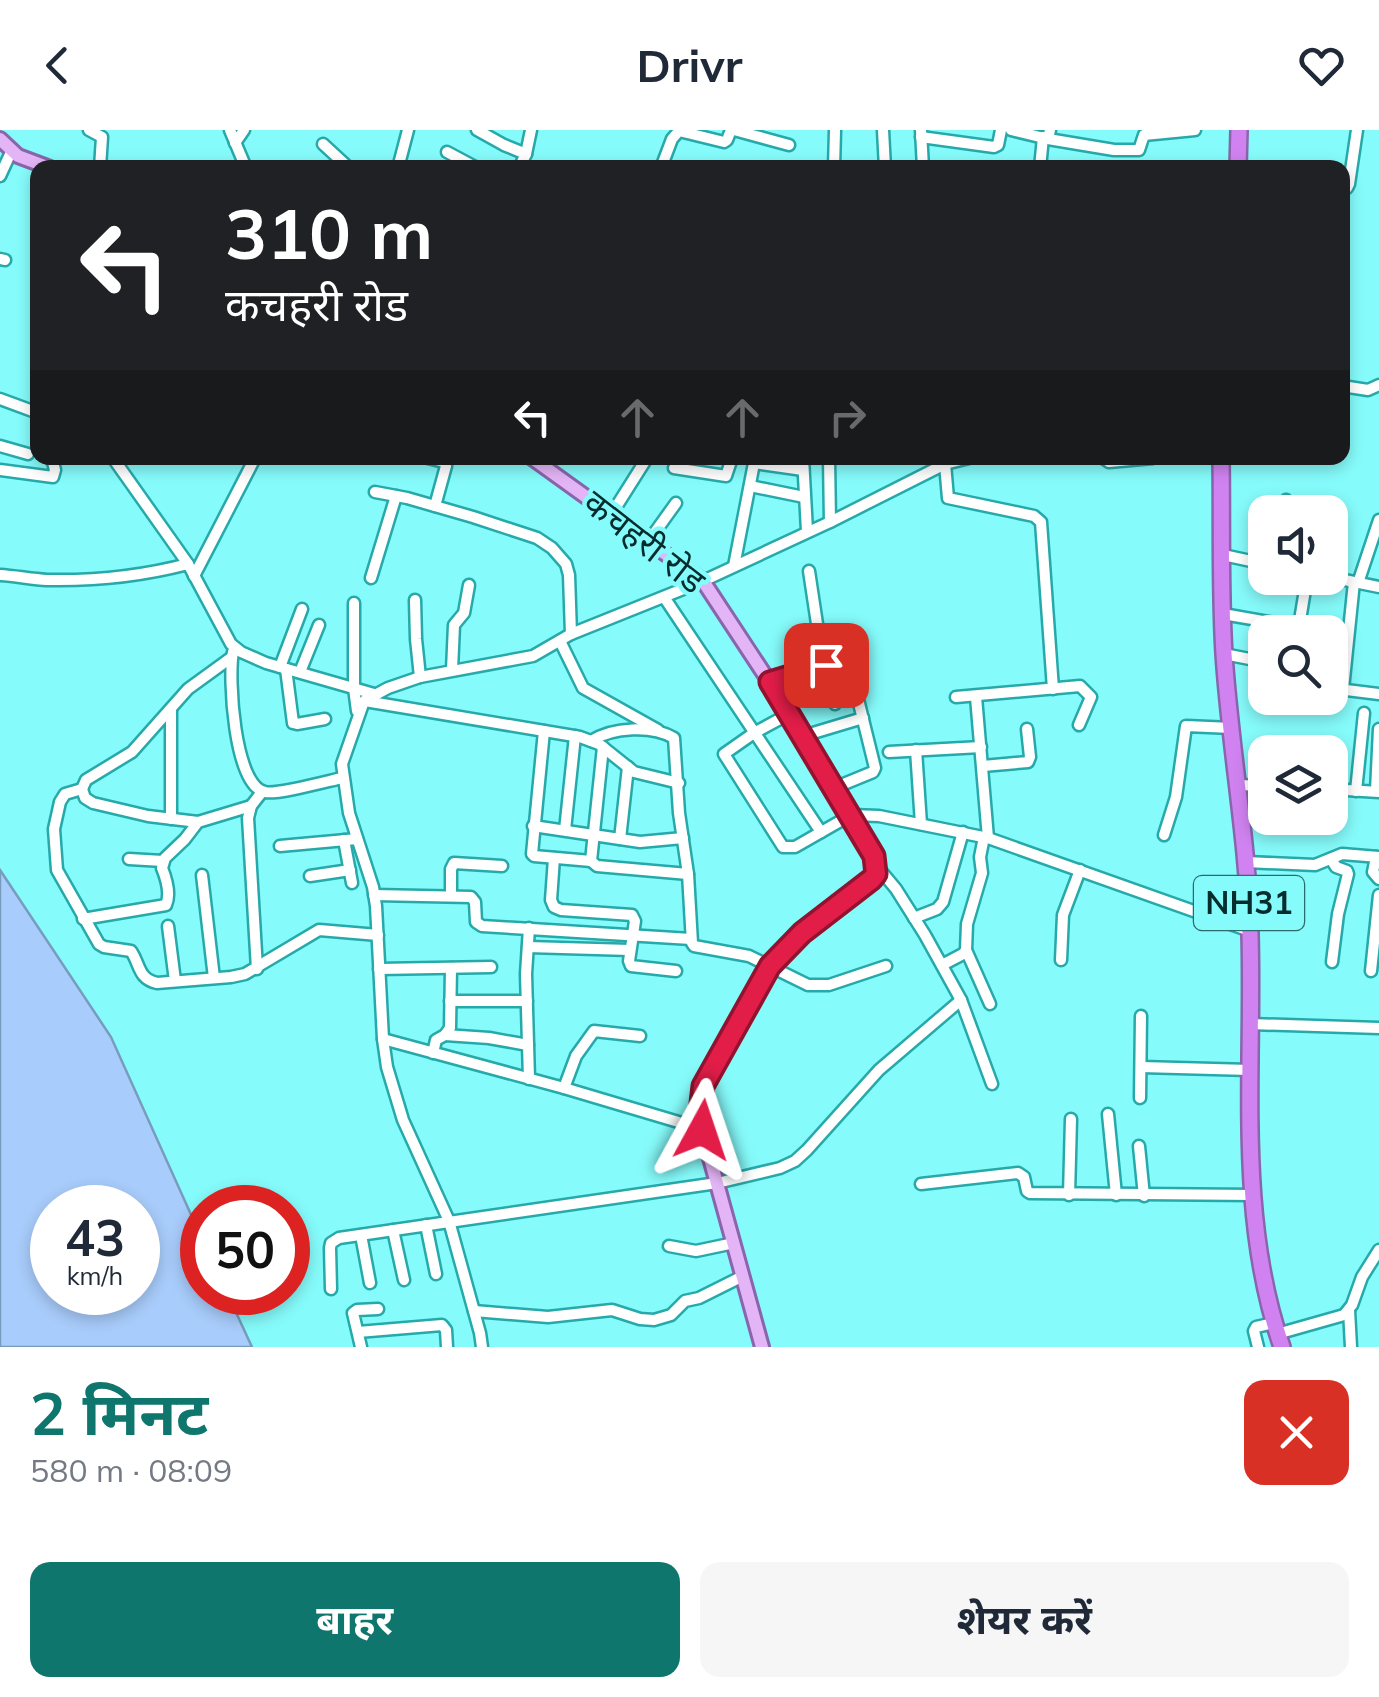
<!DOCTYPE html>
<html lang="hi">
<head>
<meta charset="utf-8">
<style>
	body { margin:0; font-family:Mulish,"Noto Sans Devanagari",sans-serif; background:#f6f6f7; color:#1f2937; height:100vh; display:flex; flex-direction:column; font-size:38px; white-space:nowrap }
	* { box-sizing:border-box; margin:0 }
	p { font-size:32px; color:#747a83 }
	.icon { flex:none; width:55px; height:55px; fill:none; stroke:currentColor; stroke-width:2; stroke-linecap:round; stroke-linejoin:round }
	.map { position:relative; height:1217px; overflow:hidden }
	.panel { display:flex; flex-direction:column; background:#fff; flex:1 }
	.panel>* { flex:none }
	.top-card { position:absolute; left:30px; top:30px; width:1320px; height:305px; border-radius:20px; box-shadow:0 5px 15px #0003; background:#202124; color:#fff; overflow:hidden }
	.tools { position:absolute; left:1248px; top:365px; display:grid; gap:20px }
	.tools a { display:grid; place-items:center; width:100px; height:100px; border-radius:20px; background:#fff; box-shadow:0 5px 15px #0003; font-size:50px }
	.speed { position:absolute; left:30px; top:1055px; display:flex; gap:20px; font-size:50px; font-weight:700; text-align:center }
	.speed>* { display:grid; place-content:center; width:130px; height:130px; border-radius:50%; background:#fff; box-shadow:0 5px 15px #0003; line-height:1 }
	.speed small { font-size:25px; font-weight:400 }
	.speed .limit { border:15px solid #d22; background:#fff; color:#111 }
	.pin { position:absolute; display:grid; place-items:center; width:85px; height:85px; color:#fff; margin:-42px; border-radius:20px; box-shadow:0 5px 15px #0006 }
	.me { position:absolute; width:110px; margin:-55px; rotate:5deg; stroke-linejoin:round; filter:drop-shadow(0 0 8px #0008) }
	.turn { display:flex; align-items:center; gap:35px; height:210px; padding:0 30px; font-size:45px }
	.turn .icon { width:130px; height:130px; stroke-width:2.5 }
	.turn b { display:block; font-size:70px; line-height:85px }
	.lanes { display:flex; align-items:center; height:95px; padding:0 30px; background:#0003; justify-content:center; gap:50px; direction:ltr }
	.lanes .off { opacity:.35 }
	.round { display:grid; place-items:center; flex:none; width:105px; height:105px; border-radius:20px; background:#f6f6f7 }
	.overview { display:flex; align-items:center; justify-content:space-between; height:170px; padding:0 30px }
	h1 { font-size:60px; font-weight:700; line-height:75px; color:#0f766e }
	.primary-button { display:flex; gap:20px; margin-top:auto; padding:20px 30px }
	.primary-button a { flex:1; height:115px; border-radius:20px; background:#0f766e; color:#fff; font-size:40px; font-weight:700; line-height:115px; text-align:center }
	.primary-button a+a { background:#f6f6f7; color:#1f2937 }
	header { display:flex; justify-content:space-between; align-items:center; height:130px; padding:0 30px; background:#fff; font-size:45px; font-weight:700 }
	.map>svg:first-child { display:block }
</style>
</head>
<body>
<header><svg class="icon" aria-label="back" viewBox="0 0 24 24"><path d="M15 5l-7 7 7 7"/></svg>Drivr<svg class="icon" aria-label="heart" viewBox="0 0 24 24"><path d="M12 20l-8-8c-3-5 5-10 8-4 3-6 11-1 8 4z"/></svg></header>
<div class="map">
<svg width="1379" height="1217" viewBox="0 0 1379 1217">
	<rect width="100%" height="100%" fill="#86fbfb"/>
	<path fill="#a8ccfb" stroke="#779cbd" stroke-width="2.5" fill-rule="evenodd" d="M0 740 111 907 202 1109V1162L227 1163 252 1217H0ZM52 1078H138V1162H52Z"/>
	<g fill="none" stroke-linecap="round" stroke-linejoin="round">
		<g stroke="#27a9aa" stroke-width="15">
			<g id="minor">
				<path d="M89 0 102 7 100 38"/>
				<path d="M230 0 246 38"/>
				<path d="M477 0 504 15 526 24"/>
				<path d="M734 0 789 15"/>
				<path d="M883 0 885 38"/>
				<path d="M921 0 923 38"/>
				<path d="M1011 0 1048 9 1050 0"/>
				<path d="M921 7 994 17 998 15 1001 0"/>
				<path d="M1048 9 1114 20H1139L1144 5 1195 0"/>
				<path d="M235 13 244 0"/>
				<path d="M323 14 349 38"/>
				<path d="M447 22 477 38"/>
				<path d="M398 38 408 0"/>
				<path d="M519 38 526 24 531 0"/>
				<path d="M661 38 672 9 679 1 724 12 727 10 731 0"/>
				<path d="M834 38 835 0"/>
				<path d="M1040 38 1043 7"/>
				<path d="M0 46 12 20"/>
				<path d="M1342 59 1347 58 1349 54 1357 0"/>
				<path d="M0 129 5 130"/>
				<path d="M1342 256 1368 260 1379 255"/>
				<path d="M0 269 38 283"/>
				<path d="M0 316 28 324"/>
				<path d="M113 328 188 434 231 514 241 522 266 533 374 564"/>
				<path d="M428 328 444 332 446 336 435 376"/>
				<path d="M803 328 807 401"/>
				<path d="M829 328 830 392"/>
				<path d="M1103 328 1109 332 1153 328"/>
				<path d="M754 333 803 340"/>
				<path d="M945 334 948 368 1034 386 1041 392 1053 559"/>
				<path d="M674 338 726 346 732 328"/>
				<path d="M0 340 53 347 55 340 52 328"/>
				<path d="M750 356 804 367"/>
				<path d="M375 362 407 368 473 387 537 408 552 418 566 434 569 445 571 504"/>
				<path d="M1284 382 1286 370"/>
				<path d="M611 385 647 328"/>
				<path d="M648 412 676 373"/>
				<path d="M1223 425 1265 434"/>
				<path d="M734 436 755 328"/>
				<path d="M809 441 819 507 835 574"/>
				<path d="M0 445C16 446 31 449 47 450 95 451 142 446 188 434"/>
				<path d="M194 446 255 328"/>
				<path d="M1330 447 1379 457"/>
				<path d="M371 448 396 366"/>
				<path d="M1358 453 1379 390"/>
				<path d="M664 467 821 702"/>
				<path d="M415 470 416 509 420 547"/>
				<path d="M354 473V558L357 581"/>
				<path d="M1223 484 1292 496 1297 495 1300 490 1307 448"/>
				<path d="M560 511 583 558 658 600"/>
				<path d="M233 522C228 547 234 656 265 662 276 665 328 651 342 648"/>
				<path d="M1224 524 1265 532"/>
				<path d="M280 537 302 479"/>
				<path d="M286 539 293 593 297 594 325 589"/>
				<path d="M452 540 454 495 464 483 469 455"/>
				<path d="M300 542 319 495"/>
				<path d="M770 552 826 535"/>
				<path d="M1330 558 1379 564"/>
				<path d="M1343 559 1354 452"/>
				<path d="M956 567 1080 556 1091 567 1079 595"/>
				<path d="M976 567 988 708"/>
				<path d="M365 571 580 607 599 614 634 642 679 653"/>
				<path d="M171 579V689"/>
				<path d="M789 584 754 603 724 624 783 717H795L851 685 879 686 988 708 1250 801"/>
				<path d="M544 601 532 724 534 726 591 731"/>
				<path d="M803 606 863 588"/>
				<path d="M591 611C613 597 652 595 674 608L679 683 688 744 692 813 694 816 749 826 808 855H829L886 836"/>
				<path d="M603 617 591 731 597 736 688 744"/>
				<path d="M916 620 921 694"/>
				<path d="M889 622 981 617"/>
				<path d="M983 636 1028 632 1030 627 1027 599"/>
				<path d="M1238 655 1265 656"/>
				<path d="M834 658 873 642 875 638 853 549"/>
				<path d="M82 659 65 664 60 672 54 699 57 740 99 814 104 817 131 821C140 834 138 849 157 853L231 847 245 844 319 800 378 805"/>
				<path d="M1330 659 1379 662"/>
				<path d="M1356 661 1364 583"/>
				<path d="M1376 661 1379 599"/>
				<path d="M198 692 148 686 93 673 85 668 82 659 86 650 132 622 188 559 232 527"/>
				<path d="M533 696 640 712 683 708"/>
				<path d="M565 700 575 606"/>
				<path d="M1164 705 1176 667 1186 596 1232 598"/>
				<path d="M620 709 628 637"/>
				<path d="M344 710 352 753"/>
				<path d="M280 716 357 709"/>
				<path d="M1376 727 1373 742 1379 749"/>
				<path d="M554 728 551 770 554 777 561 780 632 785 635 791 629 831 631 836 676 841"/>
				<path d="M129 729 163 731"/>
				<path d="M1331 729 1336 737 1347 741 1348 744 1338 784 1332 832"/>
				<path d="M1246 732 1315 735 1342 724 1379 727"/>
				<path d="M876 735 896 759 925 805 961 870 992 954"/>
				<path d="M202 745 214 848"/>
				<path d="M310 746 350 740"/>
				<path d="M374 765 471 767 475 772 476 792 482 796 691 809"/>
				<path d="M451 766V739L454 733 502 736"/>
				<path d="M914 788 937 779 943 772 963 702"/>
				<path d="M83 789 166 775C171 764 166 748 162 738L165 728 185 709 198 692 251 676"/>
				<path d="M168 796 175 851"/>
				<path d="M528 817 630 820"/>
				<path d="M966 820 990 874"/>
				<path d="M1061 830 1063 785 1080 740"/>
				<path d="M942 835 963 824 966 820 967 794 982 743 980 727 984 707"/>
				<path d="M257 839 248 688 251 676 262 662"/>
				<path d="M379 839 491 837"/>
				<path d="M1371 841 1379 765"/>
				<path d="M450 871H527"/>
				<path d="M1250 894 1379 898"/>
				<path d="M445 905 489 908 528 915"/>
				<path d="M383 909 564 958 702 999"/>
				<path d="M433 923 436 910 445 905 450 898 451 838"/>
				<path d="M1141 937 1250 940"/>
				<path d="M529 949 526 844 529 798"/>
				<path d="M564 958 576 926 594 901 640 906"/>
				<path d="M1140 968 1141 886"/>
				<path d="M1108 984 1116 1065"/>
				<path d="M1139 1016 1144 1066"/>
				<path d="M921 1054 1018 1043 1024 1047 1027 1061 1030 1063 1254 1065"/>
				<path d="M1069 1065 1071 989"/>
				<path d="M426 1095 436 1144"/>
				<path d="M393 1100 404 1150"/>
				<path d="M361 1105 370 1153"/>
				<path d="M669 1116 696 1121 734 1113"/>
				<path d="M331 1159 330 1118 331 1113 339 1108 717 1053 780 1038 795 1031 807 1020 879 940 961 870"/>
				<path d="M1349 1180 1351 1217"/>
				<path d="M474 1181 548 1187 612 1180 640 1189 654 1190 671 1185 685 1171 699 1168 743 1146"/>
				<path d="M358 1202 442 1195 446 1200 447 1217"/>
				<path d="M1277 1204 1344 1185 1352 1175 1362 1147 1379 1120"/>
				<path d="M361 1217 353 1183 357 1180 378 1179"/>
				<path d="M482 1217 480 1203 449 1091 403 990 387 937 383 909 376 776 373 757 349 683 342 634 364 571 388 558 420 547 533 526 571 504 703 451 830 392 945 334 969 328"/>
				<path d="M1258 1217 1254 1201 1256 1197 1274 1193"/>
			</g>
		</g>
		<g stroke="#8965ac" stroke-width="18">
			<g id="major">
				<path d="M0 9 18 26 50 38"/>
				<path d="M532 328 703 451 774 559 874 727 876 744 873 749 802 803 771 836 703 955 700 981 702 999 762 1217"/>
			</g>
		</g>
		<g stroke="#8965ac" stroke-width="20">
			<g id="highway">
				<path d="M1238 38 1239 0"/>
				<path d="M1221 328C1222 393 1220 459 1224 524 1230 618 1248 710 1250 804 1254 941 1236 1085 1282 1217"/>
			</g>
		</g>
		<use href="#minor" stroke="#fff" stroke-width="10"/>
		<use href="#major" stroke="#e3b5f6" stroke-width="12"/>
		<use href="#highway" stroke="#d083f0" stroke-width="15"/>
	</g>
	<g fill="none" stroke-linecap="round" stroke-linejoin="round">
		<g stroke="#92132f" stroke-width="25">
			<path id="route" d="M702 1000 700 982 703 956 770 836 802 803 872 749 876 744 874 726 770 552 826 535"/>
		</g>
		<use href="#route" stroke="#e11d48" stroke-width="18"/>
	</g>
	<g text-anchor="middle" stroke-width="9" stroke-linejoin="round" paint-order="stroke">
		<rect fill="#86fbfb" stroke="#2c6b6b" stroke-width="2.5" x="1194" y="746" width="110" height="54" rx="8"/>
		<g font-size="32" font-weight="bold" fill="#052d2d">
			<text x="1249" y="784">NH31</text>
		</g>
		<g font-size="35" fill="#052d2d" stroke="#86fbfb">
			<text transform="translate(644 412) rotate(38)" y="12">कचहरी रोड</text>
		</g>
	</g>
</svg>
<div class="tools">
<a><svg class="icon" aria-label="sound" viewBox="0 0 24 24"><path d="M4 9h4l5-4v14l-5-4H4zM17 9q2 3 0 6"/></svg></a>
<a><svg class="icon" aria-label="search" viewBox="0 0 24 24"><circle cx="10" cy="10" r="6"/><path d="M15 15l6 6"/></svg></a>
<a><svg class="icon" aria-label="layers" viewBox="0 0 24 24"><path d="M12 4l9 5-9 5-9-5zM3 14l9 5 9-5"/></svg></a>
</div>
<div class="speed"><div>43<small>km/h</small></div><div class="limit">50</div></div>
<div class="pin" style="left:826px;top:535px;background:#d93025"><svg class="icon" aria-label="arrive" viewBox="0 0 24 24"><path d="M6 21V4h12l-3 4 3 4H6"/></svg></div>
<svg class="me" style="left:702px;top:1000px" viewBox="-20 -20 40 40"><path d="M0-17L14 15 0 8-14 15z" fill="#e11d48" stroke="#fff" stroke-width="4"/></svg>
<div class="top-card">
<div class="turn"><svg class="icon" aria-label="left" viewBox="0 0 24 24"><path d="M17 20v-9H6M10 6l-5 5 5 5"/></svg><div><b>310 m</b>कचहरी रोड</div></div>
<div class="lanes"><svg class="icon" aria-label="left" viewBox="0 0 24 24"><path d="M17 20v-9H6M10 6l-5 5 5 5"/></svg><svg class="icon off" aria-label="ahead" viewBox="0 0 24 24"><path d="M12 20V5M6 11l6-6 6 6"/></svg><svg class="icon off" aria-label="ahead" viewBox="0 0 24 24"><path d="M12 20V5M6 11l6-6 6 6"/></svg><svg class="icon off" aria-label="right" viewBox="0 0 24 24"><path d="M7 20v-9h11M14 6l5 5-5 5"/></svg></div>
</div>
</div>
<section class="panel">
<div class="overview"><div><h1>2 मिनट</h1><p>580 m · 08:09</p></div><a class="round" style="background:#d93025;color:#fff"><svg class="icon" aria-label="close" viewBox="0 0 24 24"><path d="M6 6l12 12M18 6L6 18"/></svg></a></div>
<div class="primary-button"><a>बाहर</a><a>शेयर करें</a></div>
</section>
</body>
</html>
